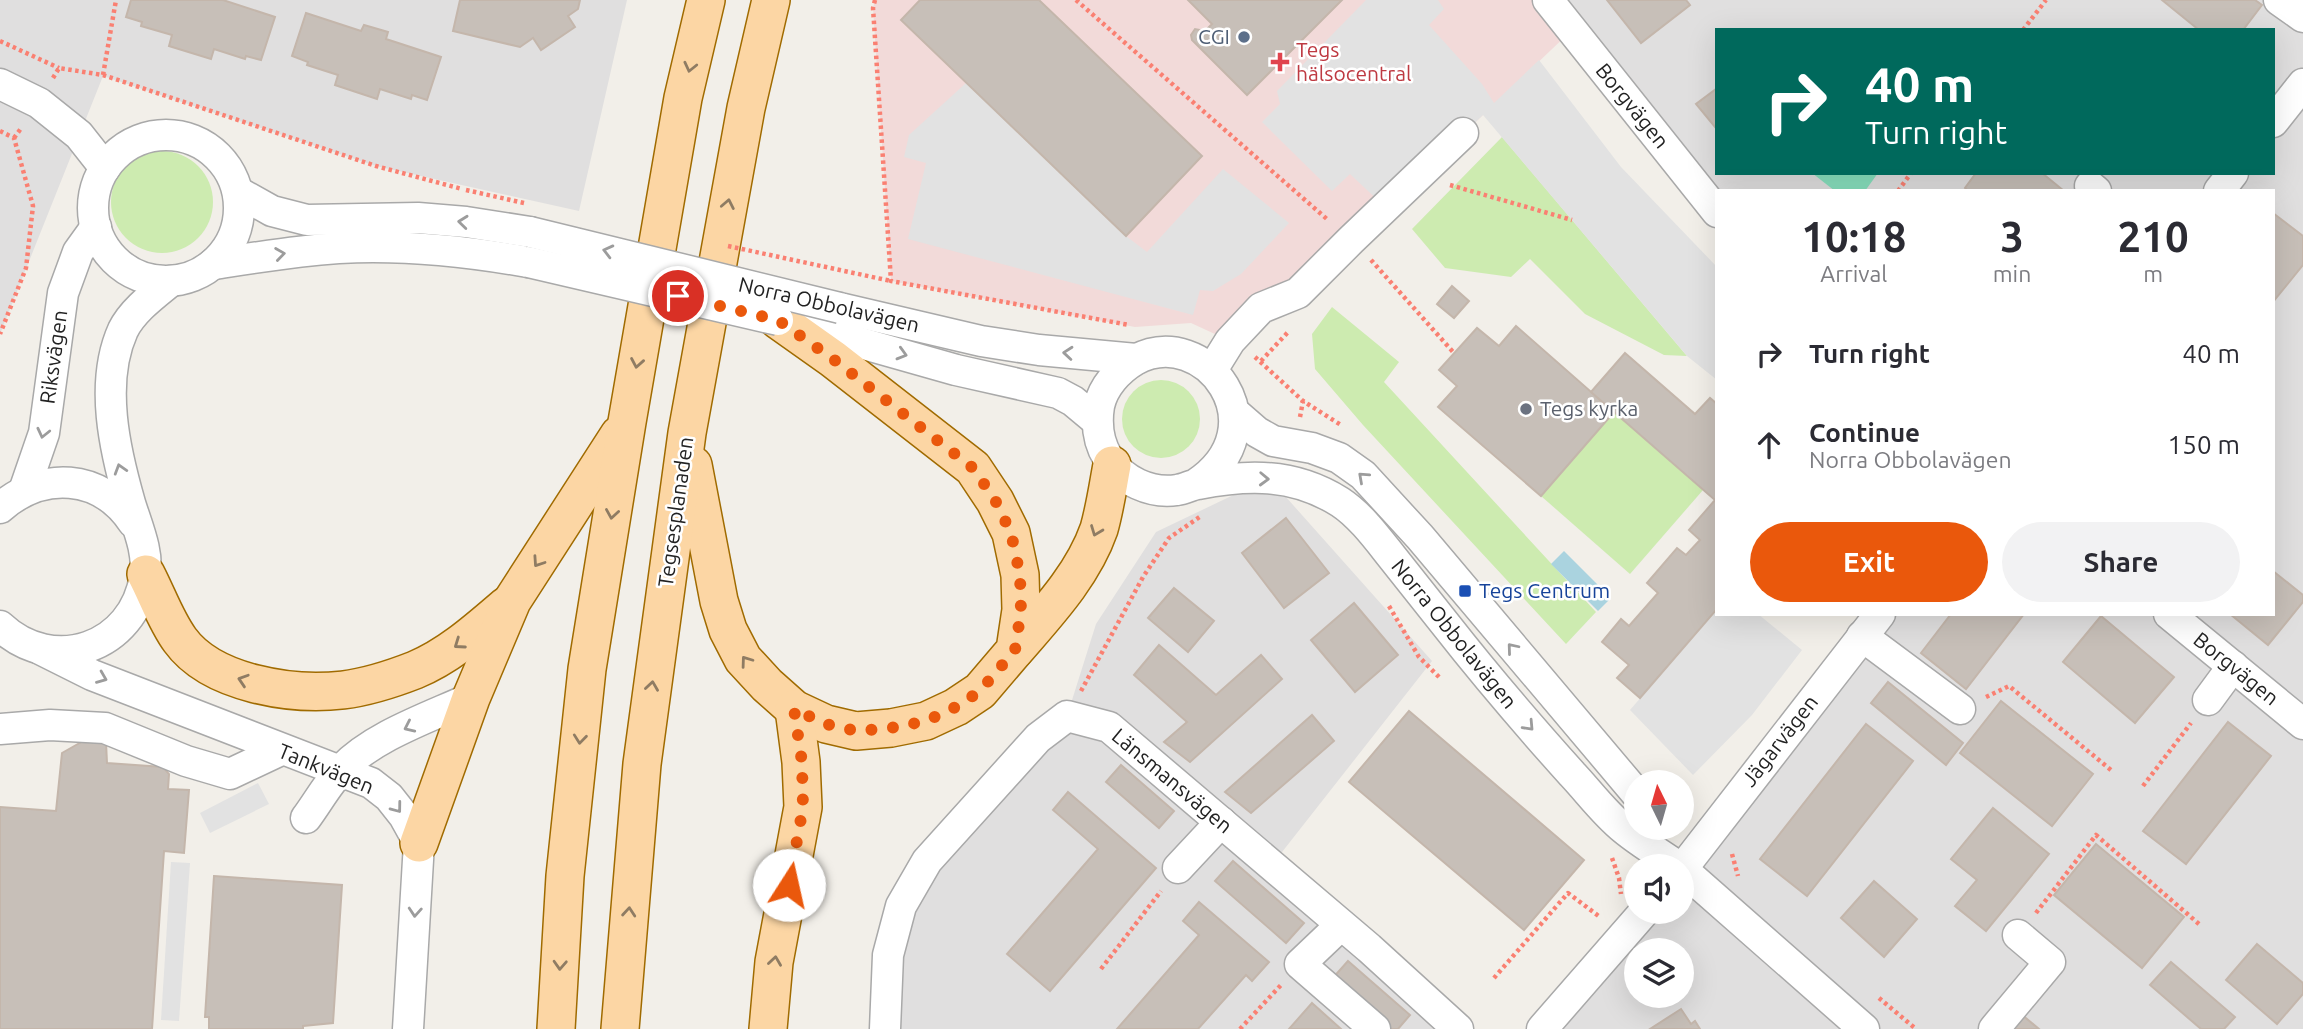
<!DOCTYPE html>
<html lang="en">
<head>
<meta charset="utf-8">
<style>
	body { margin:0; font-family:Ubuntu,sans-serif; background:#f2f2f3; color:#2b2b33; height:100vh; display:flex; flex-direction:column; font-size:26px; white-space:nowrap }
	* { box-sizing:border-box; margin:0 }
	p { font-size:23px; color:#7c7c81 }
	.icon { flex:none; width:38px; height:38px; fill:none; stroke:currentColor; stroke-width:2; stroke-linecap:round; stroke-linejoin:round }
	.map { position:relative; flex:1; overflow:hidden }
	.drawer { position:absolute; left:1715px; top:189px; width:560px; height:427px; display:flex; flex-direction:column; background:#fff; border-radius:0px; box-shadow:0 7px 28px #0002 }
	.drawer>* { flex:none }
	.hud { position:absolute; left:1715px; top:28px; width:560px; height:147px; border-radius:0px; box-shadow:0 7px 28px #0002; background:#00695c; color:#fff; overflow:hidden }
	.needle { width:46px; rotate:355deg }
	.tools { position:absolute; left:1624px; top:770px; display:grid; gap:14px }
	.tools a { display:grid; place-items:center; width:70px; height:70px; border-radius:50%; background:#fff; box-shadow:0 7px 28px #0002; font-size:35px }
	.pin { position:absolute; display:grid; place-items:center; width:60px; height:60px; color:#fff; margin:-30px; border:4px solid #fff; border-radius:50%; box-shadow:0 2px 7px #0007 }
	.me { position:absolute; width:77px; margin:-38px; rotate:10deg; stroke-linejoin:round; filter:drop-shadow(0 0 5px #0008) }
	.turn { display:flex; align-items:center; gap:24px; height:147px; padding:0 35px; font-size:32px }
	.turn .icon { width:91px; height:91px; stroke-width:2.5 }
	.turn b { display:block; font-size:49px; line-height:60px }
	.eta { display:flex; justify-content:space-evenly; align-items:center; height:119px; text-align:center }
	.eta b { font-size:42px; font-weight:600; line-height:49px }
	.primary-button { display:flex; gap:14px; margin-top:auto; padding:14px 35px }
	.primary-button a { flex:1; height:80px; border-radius:42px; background:#ea580c; color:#fff; font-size:28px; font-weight:600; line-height:80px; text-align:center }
	.primary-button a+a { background:#f2f2f3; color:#2b2b33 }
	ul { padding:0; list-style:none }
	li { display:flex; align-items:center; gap:21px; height:91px; padding:0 35px }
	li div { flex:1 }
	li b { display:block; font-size:26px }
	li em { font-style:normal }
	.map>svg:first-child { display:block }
</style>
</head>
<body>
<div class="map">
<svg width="2303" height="1029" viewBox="0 0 2303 1029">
	<rect width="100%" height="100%" fill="#f2efe9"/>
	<g fill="#e0dfdf" fill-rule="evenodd">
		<path d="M0 0H627L579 211 376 166 103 76 0 334Z"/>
		<path d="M1548 0H2303V1029H1542L1644 912H1682V869L1880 614H2273V191H1717ZM1717 30H2273V173H1717ZM1636 950H1682V996H1636Z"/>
		<path d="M1269 478 1432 661 1275 861 1458 1029H885L901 906 1067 716 1096 624 1156 532Z"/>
	</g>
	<path fill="#f2dad9" d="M875 0H1548L1572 30 1419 176 1230 341 1191 323 1135 327 891 281 873 8Z"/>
	<g fill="#cdebb0">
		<path d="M1502 137 1687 356 1664 355 1585 314 1530 259 1511 277 1445 268 1412 229Z"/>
		<circle cx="162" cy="202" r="51"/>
		<path d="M1332 307 1399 362 1384 382 1596 612 1566 644 1363 425 1315 369 1312 334Z"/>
		<circle cx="1161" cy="419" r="39"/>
		<path d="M1614 412 1703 490 1630 574 1541 496Z"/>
	</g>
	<path fill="#88e0be" d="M1812 173H1878L1865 191H1835Z"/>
	<g fill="#e2e2e2">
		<path d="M1366 0H1438L1444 9 1429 25 1482 84 1494 103 1539 60 1621 167 1717 267V380L1687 356 1483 115 1385 207 1350 174 1332 191 1262 122 1280 104 1277 91Z"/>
		<path d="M966 83 1126 236 1147 252 1223 169 1289 223 1241 274 1213 291 1200 290 1193 315 908 239 926 163 904 157 909 135Z"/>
		<path d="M1717 609V614H1758L1802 650 1752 715 1693 775 1630 710Z"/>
		<path d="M258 783 269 804 210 833 200 813Z"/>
		<path d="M171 862 190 863 179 1021 161 1020Z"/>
	</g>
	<path fill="#aad3df" d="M1564 551 1611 598 1598 611 1551 564Z"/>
	<g fill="#c7bfb8" stroke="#c4b6ab" stroke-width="2">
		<path d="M131 0H223L275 17 261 60 246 56 245 59 214 49 211 59 169 46 172 35 141 26 142 22 126 17Z"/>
		<path d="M460 0H580L578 9 568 16 575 27 541 50 533 38 520 47 453 31Z"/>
		<path d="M920 0H1039L1202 156 1126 236 901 20Z"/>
		<path d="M1188 0H1342L1247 95 1192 40 1191 35 1195 29 1205 31 1212 24Z"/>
		<path d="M1607 0H1686L1690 5 1641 43Z"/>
		<path d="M2162 0H2255L2262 5 2243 30H2199Z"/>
		<path d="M306 13 361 31 364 25 388 32 386 39 441 57 427 100 412 95 411 99 380 89 377 99 335 85 338 75 307 65 308 62 292 56Z"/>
		<path d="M1716 89 1717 126 1715 127 1696 104Z"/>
		<path d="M1976 173H2042L2064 191H1968L1965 188Z"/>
		<path d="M2273 213 2303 236V265L2273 302Z"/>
		<path d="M1452 286 1469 301 1454 318 1437 304Z"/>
		<path d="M1516 326 1614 412 1541 496 1438 407 1457 386 1439 370 1477 328 1499 346Z"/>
		<path d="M1625 353 1695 414 1710 398 1717 404V609L1640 698 1617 678 1629 665 1602 642 1621 619 1629 626 1658 593 1647 583 1677 548 1686 555 1700 540 1689 530 1715 500 1591 392Z"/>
		<path d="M1286 518 1329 573 1284 608 1242 553Z"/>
		<path d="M2273 571 2303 595V602L2268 645 2230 614H2273Z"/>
		<path d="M1174 588 1214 621 1188 652 1148 618Z"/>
		<path d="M1354 603 1398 655 1355 692 1311 640Z"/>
		<path d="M1951 614H2024L1966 689 1921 653Z"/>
		<path d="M2101 616 2174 677 2135 723 2063 662Z"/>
		<path d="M1159 645 1216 695 1261 655 1282 679 1190 762 1164 742 1187 722 1134 675Z"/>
		<path d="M1888 682 1963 743 1946 765 1871 703Z"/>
		<path d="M2001 701 2093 774 2052 826 1960 753Z"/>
		<path d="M1409 711 1584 860 1524 930 1349 782Z"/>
		<path d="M1312 715 1334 741 1251 813 1225 792Z"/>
		<path d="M2228 722 2271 756 2186 864 2143 831Z"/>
		<path d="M1866 724 1913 761 1807 896 1760 859Z"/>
		<path d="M85 740 106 742 107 763 163 767 169 774 168 789 189 790 184 853 164 851 152 1029H0V807L56 811 62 753Z"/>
		<path d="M1121 765 1174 811 1159 828 1106 782Z"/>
		<path d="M1068 792 1156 868 1050 991 1007 954 1098 849 1053 810Z"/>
		<path d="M1993 808 2049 854 1986 931 1955 906 1977 880 1951 859Z"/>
		<path d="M2096 844 2184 917 2142 968 2054 895Z"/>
		<path d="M1233 861 1304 923 1286 943 1215 881Z"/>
		<path d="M214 876 342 885 333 1023 303 1026V1029H209V1017H205Z"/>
		<path d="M1874 881 1917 919 1884 957 1841 918Z"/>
		<path d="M1199 902 1269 962 1252 981 1246 975 1198 1029H1117L1199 935 1183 921Z"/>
		<path d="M2257 944 2303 983V994L2277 1024 2226 980Z"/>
		<path d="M1348 961 1410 1015 1398 1029H1390L1332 979Z"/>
		<path d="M2171 962 2235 1017 2224 1029H2201L2150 985Z"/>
		<path d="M1312 1003 1341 1029H1289Z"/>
		<path d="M1681 1009 1691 1024 1695 1021 1700 1029H1650Z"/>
		<path d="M2021 1014 2039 1029H2008Z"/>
	</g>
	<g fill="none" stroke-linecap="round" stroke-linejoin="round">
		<g stroke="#a9a9a9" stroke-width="33">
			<g id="minor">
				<path d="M1548 0 1717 212"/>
				<path d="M2279 0 2303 17"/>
				<path d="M0 84 39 103 79 135 105 168"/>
				<path d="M2273 122 2303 84"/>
				<circle cx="166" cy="208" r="73"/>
				<path d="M2090 186 2096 191"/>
				<path d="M2219 191 2233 173"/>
				<path d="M238 192 272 211 307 220 418 218 466 222 530 232"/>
				<path d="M213 264C266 256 319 247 373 247 425 247 477 253 528 262"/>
				<path d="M840 308 981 341 1039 350 1136 359"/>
				<path d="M790 323 956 370 1058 393 1073 401 1097 421"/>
				<path d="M1212 370 1230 341 1261 308 1298 293 1351 240 1463 133"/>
				<path d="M1234 412 1257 432 1273 441 1312 448 1339 458 1363 475 1420 537 1636 793"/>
				<path d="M1196 484C1282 427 1205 322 1135 360 1118 370 1103 387 1099 406 1096 425 1098 442 1108 458 1122 481 1151 494 1177 490 1185 489 1191 485 1198 484 1219 480 1242 477 1263 478 1291 479 1316 487 1340 502 1360 515 1377 538 1392 557 1410 580 1428 602 1446 625 1486 676 1528 725 1572 774 1589 792 1605 814 1624 829 1641 843 1660 854 1677 866"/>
				<path d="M24 491 44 433 63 293 78 252 96 227"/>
				<path d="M0 508C42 471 100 473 133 522"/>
				<path d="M2169 614 2303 724"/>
				<path d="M0 626C53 676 134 648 145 576 149 552 137 526 130 503 115 451 99 383 123 330 133 310 154 295 171 281"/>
				<path d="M1862 636 1960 709"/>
				<path d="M40 649 92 675 371 783 389 797 404 816 419 843 408 1029"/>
				<path d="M2208 700 2233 666"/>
				<path d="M0 729 50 725 105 728 186 761 230 774 281 750"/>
				<path d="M306 818C318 802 328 783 342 769 373 736 430 717 471 698"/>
				<path d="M1178 868 1221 822"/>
				<path d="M1682 869 1880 614"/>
				<path d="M1682 869 1864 1029"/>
				<path d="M1341 925 1300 964 1375 1029"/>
				<path d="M885 1029 888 955 901 906 927 861 1038 738 1067 716 1109 727 1369 948 1458 1029"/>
				<path d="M1542 1029 1644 912"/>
				<path d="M1994 1029 2050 962 2018 935"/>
			</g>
		</g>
		<g stroke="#a06b00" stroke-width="40">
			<g id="major">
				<path d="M693 465 719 601 728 630 743 659 767 685 794 709 826 724 856 731 891 728 926 721 956 707 980 691 1015 650 1021 610 1020 575 1011 533 995 501 973 468 833 359 778 320"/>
				<path d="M146 574C157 595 166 621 180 640 212 684 293 696 343 690 367 687 392 679 415 670 449 656 478 630 506 606"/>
				<path d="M1016 649C1047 613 1083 575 1099 529 1105 508 1108 486 1112 465"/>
				<path d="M419 843 471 698 512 601 619 435"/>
				<path d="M556 1029 565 876 587 669 627 422 683 98 706 0"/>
				<path d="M620 1029 642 764 687 433 746 108 771 0"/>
				<path d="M768 1029 774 962 803 807 801 762 794 709"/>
			</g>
		</g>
		<g stroke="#fa8072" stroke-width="4.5" stroke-dasharray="3.5 3.5" stroke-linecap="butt">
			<path d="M875 0 873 8 891 281 1129 325"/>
			<path d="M1076 0 1328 220"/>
			<path d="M2023 30 2046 0"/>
			<path d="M0 41 59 68"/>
			<path d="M103 75 116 0"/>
			<path d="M53 78 59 68 103 75 376 166 462 189"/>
			<path d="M0 131 14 138 33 206 26 268 0 334"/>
			<path d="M14 138 22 127"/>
			<path d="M1450 185 1572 220"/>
			<path d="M1898 191 1911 173"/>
			<path d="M1371 260 1454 353"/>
			<path d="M1255 357 1303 401 1341 425"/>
			<path d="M1261 361 1289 331"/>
			<path d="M1300 417 1303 401"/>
			<path d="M1389 606 1419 657 1440 678"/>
			<path d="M1081 691 1143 577 1169 538 1201 516"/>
			<path d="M1986 697 2009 686 2111 770"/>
			<path d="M2143 786 2191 723"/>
			<path d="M1732 854 1738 876"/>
			<path d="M1612 858 1619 878 1621 894"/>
			<path d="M2036 913 2096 835 2199 924"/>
			<path d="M1101 969 1161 891"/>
			<path d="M1494 978 1568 893 1600 917"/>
			<path d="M1879 998 1916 1029"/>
			<path d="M1240 1029 1281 985"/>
		</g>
		<use href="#minor" stroke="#fff" stroke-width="30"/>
		<use href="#major" stroke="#fcd6a4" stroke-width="37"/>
		<g stroke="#a9a9a9" stroke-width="33" stroke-linecap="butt">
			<g id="minor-bridge">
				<path d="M530 232 840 308"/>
				<path d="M528 262 778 320"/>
			</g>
		</g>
		<g stroke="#fa8072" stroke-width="4.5" stroke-dasharray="3.5 3.5" stroke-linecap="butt">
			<path d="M466 190 524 203"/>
			<path d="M728 246 891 281"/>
		</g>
		<use href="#minor-bridge" stroke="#fff" stroke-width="30"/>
	</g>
	<defs><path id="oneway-chevron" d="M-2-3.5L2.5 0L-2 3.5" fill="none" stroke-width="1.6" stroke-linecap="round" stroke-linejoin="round" transform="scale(1.75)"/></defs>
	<g stroke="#8f7c63">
		<use href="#oneway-chevron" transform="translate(690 67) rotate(103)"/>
		<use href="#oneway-chevron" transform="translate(728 204) rotate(-79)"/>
		<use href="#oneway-chevron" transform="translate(637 363) rotate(100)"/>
		<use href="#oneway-chevron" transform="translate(612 514) rotate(99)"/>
		<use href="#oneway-chevron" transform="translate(1096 531) rotate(111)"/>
		<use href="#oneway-chevron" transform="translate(538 562) rotate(124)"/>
		<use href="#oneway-chevron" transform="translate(459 644) rotate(145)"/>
		<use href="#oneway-chevron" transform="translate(746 661) rotate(-126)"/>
		<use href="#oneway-chevron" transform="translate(243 680) rotate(-162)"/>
		<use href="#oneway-chevron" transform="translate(652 686) rotate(-82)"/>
		<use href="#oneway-chevron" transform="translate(580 739) rotate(96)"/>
		<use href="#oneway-chevron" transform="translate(629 912) rotate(-85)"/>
		<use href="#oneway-chevron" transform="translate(775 961) rotate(-82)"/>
		<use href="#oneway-chevron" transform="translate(560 965) rotate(93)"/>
	</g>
	<g stroke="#9c9c9c">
		<use href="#oneway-chevron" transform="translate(463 222) rotate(-174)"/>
		<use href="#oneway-chevron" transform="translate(608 251) rotate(-166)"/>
		<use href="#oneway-chevron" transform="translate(280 254) rotate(-8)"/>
		<use href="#oneway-chevron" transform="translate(1068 353) rotate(-175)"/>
		<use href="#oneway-chevron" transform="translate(902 354) rotate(16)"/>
		<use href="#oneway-chevron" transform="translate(43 433) rotate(103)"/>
		<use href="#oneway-chevron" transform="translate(120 469) rotate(-107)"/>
		<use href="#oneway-chevron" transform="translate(1363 477) rotate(-138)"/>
		<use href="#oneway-chevron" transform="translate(1264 479) rotate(2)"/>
		<use href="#oneway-chevron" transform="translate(1512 648) rotate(-130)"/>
		<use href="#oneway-chevron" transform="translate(102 678) rotate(22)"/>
		<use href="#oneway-chevron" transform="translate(1529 726) rotate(47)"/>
		<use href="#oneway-chevron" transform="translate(409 727) rotate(155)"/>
		<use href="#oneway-chevron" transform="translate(397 808) rotate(53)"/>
		<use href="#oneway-chevron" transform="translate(415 912) rotate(94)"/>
	</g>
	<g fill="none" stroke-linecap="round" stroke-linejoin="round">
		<path stroke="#ea580c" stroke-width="12" stroke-dasharray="0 21.6" d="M678 296 778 320 833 359 973 468 995 500 1011 533 1020 575 1021 611 1015 650 980 691 956 707 926 721 891 728 856 731 826 724 794 709 802 762 803 807 789 885"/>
	</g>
	<circle fill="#5c6f8a" stroke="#fff" stroke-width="2.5" cx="1244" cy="37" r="7"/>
	<path fill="#e0444e" stroke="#fff" stroke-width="2.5" d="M1276.5 51.5h7v7h7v7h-7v7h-7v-7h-7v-7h7z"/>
	<circle fill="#6b7280" stroke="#fff" stroke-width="2.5" cx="1526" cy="409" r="7"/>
	<rect fill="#1a4fb4" stroke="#fff" stroke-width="2.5" x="1458" y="584" width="14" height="14" rx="3.5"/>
	<g text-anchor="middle" stroke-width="5" stroke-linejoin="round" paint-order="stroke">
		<g font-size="21" fill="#4e5e75" stroke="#fff" text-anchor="end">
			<text x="1230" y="44">CGI</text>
		</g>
		<g font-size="21" fill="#be3a42" stroke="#fff" text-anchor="start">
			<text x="1296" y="57">Tegs<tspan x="1296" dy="24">hälsocentral</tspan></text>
		</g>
		<g font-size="21" fill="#222" stroke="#fff">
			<text transform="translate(1632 106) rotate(51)" y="7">Borgvägen</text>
			<text transform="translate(829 305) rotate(13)" y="7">Norra Obbolavägen</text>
			<text transform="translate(54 357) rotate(-82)" y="7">Riksvägen</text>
			<text transform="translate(676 512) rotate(-82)" y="7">Tegsesplanaden</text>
			<text transform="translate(1454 634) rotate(51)" y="7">Norra Obbolavägen</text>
			<text transform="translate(2236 669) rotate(39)" y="7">Borgvägen</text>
			<text transform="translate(1780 741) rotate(-52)" y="7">Jägarvägen</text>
			<text transform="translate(326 769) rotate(22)" y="7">Tankvägen</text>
			<text transform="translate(1172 781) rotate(40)" y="7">Länsmansvägen</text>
		</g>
		<g font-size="21" fill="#5b616d" stroke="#fff" text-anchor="start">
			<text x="1540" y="416">Tegs kyrka</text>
		</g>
		<g font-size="21" fill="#164399" stroke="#fff" text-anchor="start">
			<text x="1479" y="598">Tegs Centrum</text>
		</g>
	</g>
</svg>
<div class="tools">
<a><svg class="needle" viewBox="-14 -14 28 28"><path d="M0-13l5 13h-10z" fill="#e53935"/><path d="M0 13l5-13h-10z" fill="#7c7c81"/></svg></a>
<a><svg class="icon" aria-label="sound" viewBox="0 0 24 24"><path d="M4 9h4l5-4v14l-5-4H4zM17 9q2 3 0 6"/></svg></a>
<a><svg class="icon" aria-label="layers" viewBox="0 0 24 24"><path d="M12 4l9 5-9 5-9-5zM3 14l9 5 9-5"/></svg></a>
</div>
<div class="pin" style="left:678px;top:296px;background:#d93025"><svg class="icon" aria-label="arrive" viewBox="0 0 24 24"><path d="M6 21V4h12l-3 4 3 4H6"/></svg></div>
<svg class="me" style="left:789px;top:885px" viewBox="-20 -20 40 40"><circle r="19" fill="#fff"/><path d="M0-13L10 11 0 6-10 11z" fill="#ea580c"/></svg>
<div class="hud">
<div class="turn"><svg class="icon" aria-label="right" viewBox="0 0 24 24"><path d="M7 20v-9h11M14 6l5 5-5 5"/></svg><div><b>40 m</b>Turn right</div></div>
</div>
<section class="drawer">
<div class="eta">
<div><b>10:18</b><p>Arrival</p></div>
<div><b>3</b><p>min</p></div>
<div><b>210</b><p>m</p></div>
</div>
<ul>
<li><svg class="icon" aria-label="right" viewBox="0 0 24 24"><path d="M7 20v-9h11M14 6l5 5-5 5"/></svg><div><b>Turn right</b></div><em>40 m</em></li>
<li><svg class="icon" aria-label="ahead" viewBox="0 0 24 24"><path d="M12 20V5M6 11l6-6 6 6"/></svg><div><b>Continue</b><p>Norra Obbolavägen</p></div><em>150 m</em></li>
</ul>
<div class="primary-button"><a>Exit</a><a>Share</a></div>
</section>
</div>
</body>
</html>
